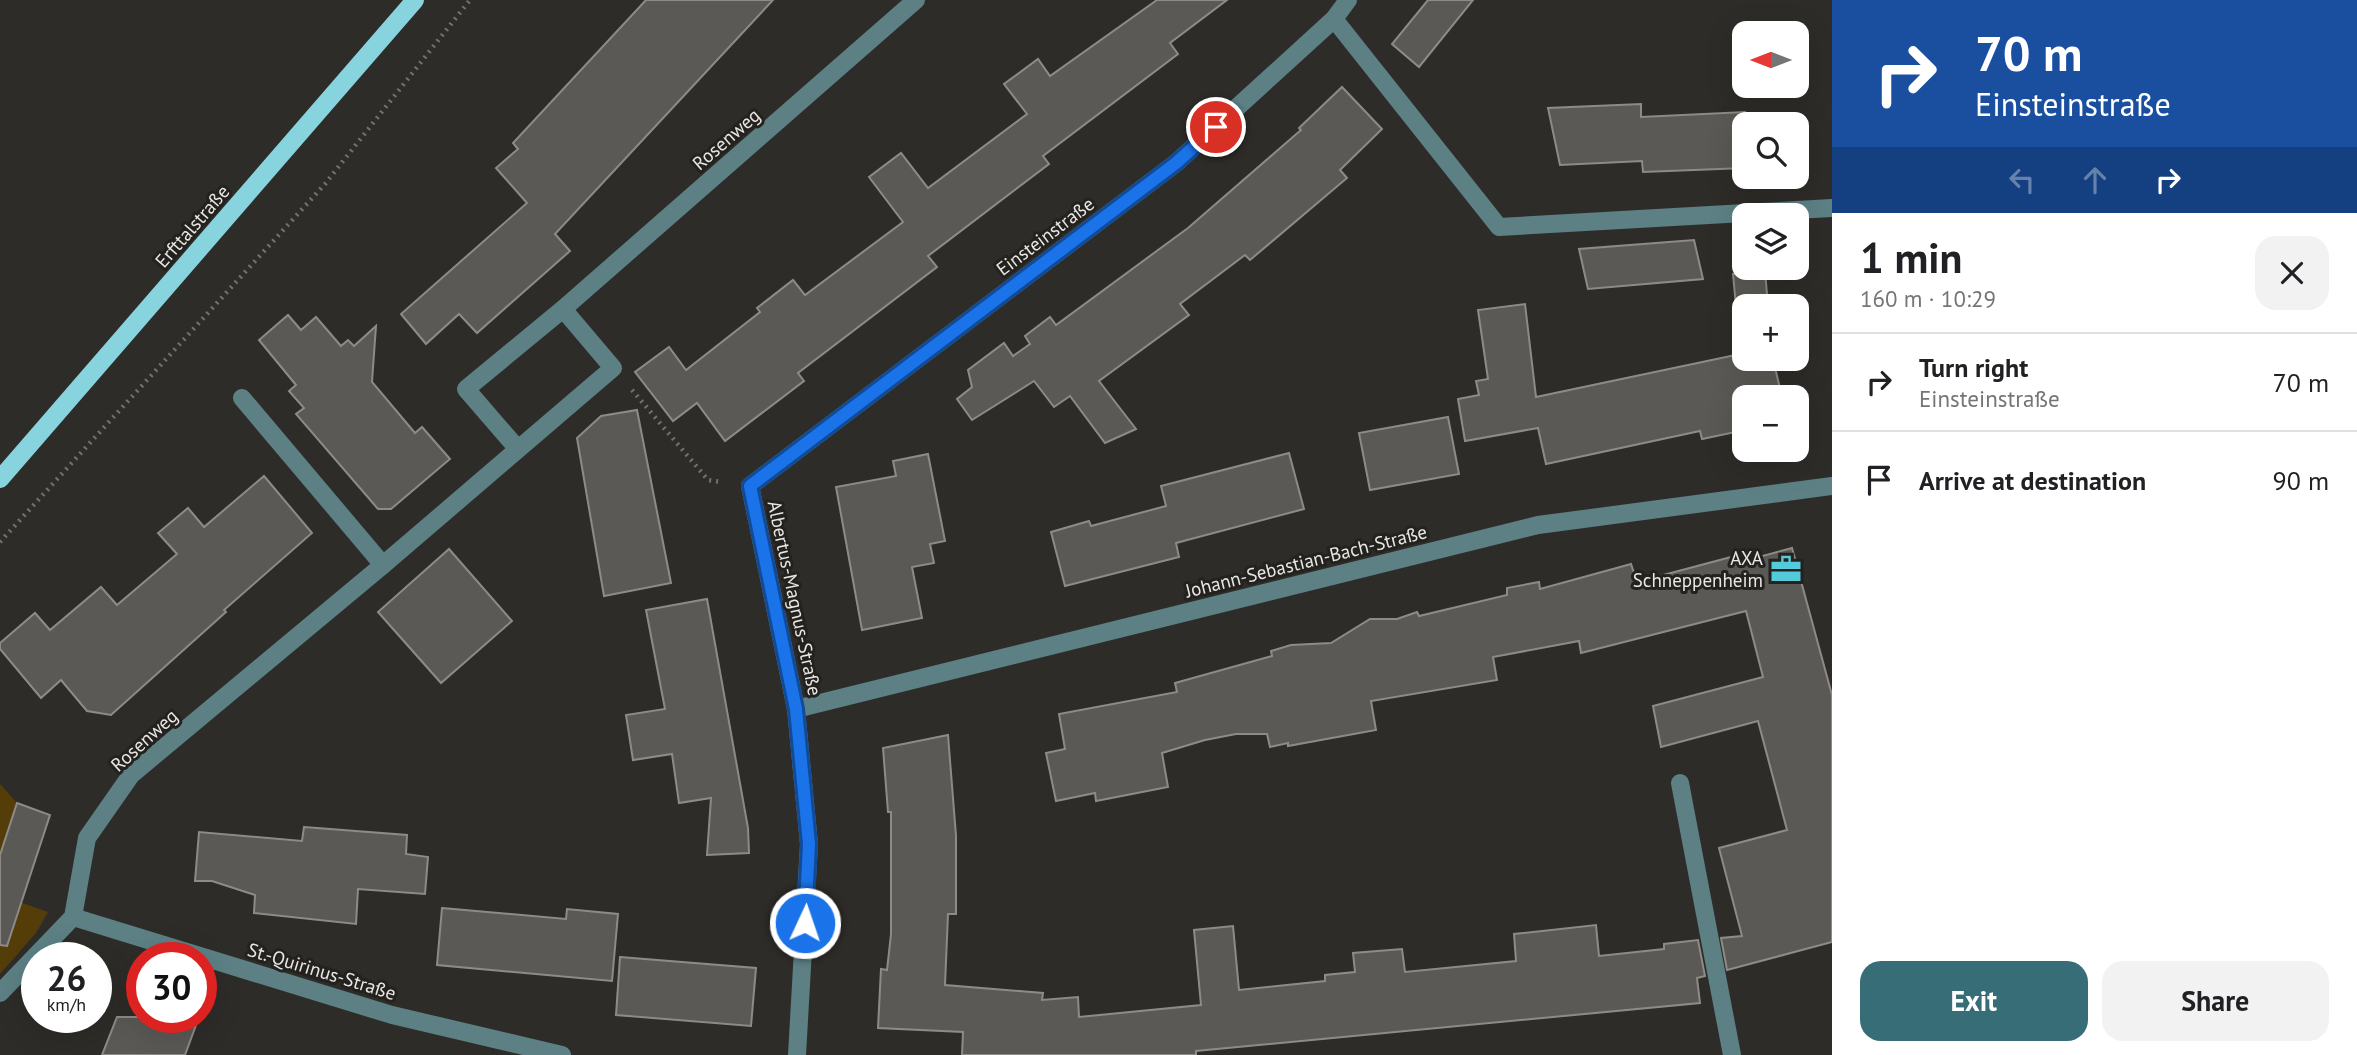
<!DOCTYPE html>
<html lang="en">
<head>
<meta charset="utf-8">
<style>
	body { margin:0; font-family:"PT Sans",sans-serif; background:#f2f2f2; color:#202124; height:100vh; display:flex; flex-direction:column; font-size:26px; white-space:nowrap }
	* { box-sizing:border-box; margin:0 }
	p { font-size:23px; color:#757577 }
	.icon { flex:none; width:38px; height:38px; fill:none; stroke:currentColor; stroke-width:2; stroke-linecap:round; stroke-linejoin:round }
	.map { position:relative; flex:1; overflow:hidden }
	.side { display:flex; flex-direction:column; background:#fff; width:525px }
	.side>* { flex:none }
	.banner { background:#1a4fa0; color:#fff; overflow:hidden }
	.needle { width:46px; rotate:270deg }
	.buttons { position:absolute; left:1732px; top:21px; display:grid; gap:14px }
	.buttons a { display:grid; place-items:center; width:77px; height:77px; border-radius:14px; background:#fff; box-shadow:0 7px 28px #0002; font-size:35px }
	.speed { position:absolute; left:21px; top:942px; display:flex; gap:14px; font-size:35px; font-weight:700; text-align:center }
	.speed>* { display:grid; place-content:center; width:91px; height:91px; border-radius:50%; background:#fff; box-shadow:0 7px 28px #0002; line-height:1 }
	.speed small { font-size:18px; font-weight:400 }
	.speed .limit { border:10px solid #d22; background:#fff; color:#111 }
	.pin { position:absolute; display:grid; place-items:center; width:60px; height:60px; color:#fff; margin:-30px; border:4px solid #fff; border-radius:50%; box-shadow:0 2px 7px #0007 }
	.me { position:absolute; width:77px; margin:-38px; rotate:3deg; stroke-linejoin:round; filter:drop-shadow(0 0 5px #0008) }
	.turn { display:flex; align-items:center; gap:24px; height:147px; padding:0 28px; font-size:32px }
	.turn .icon { width:91px; height:91px; stroke-width:2.5 }
	.turn b { display:block; font-size:49px; line-height:60px }
	.lanes { display:flex; align-items:center; height:66px; padding:0 28px; background:#0003; justify-content:center; gap:35px; direction:ltr }
	.lanes .off { opacity:.35 }
	.round { display:grid; place-items:center; flex:none; width:74px; height:74px; border-radius:21px; background:#f2f2f2 }
	.overview { display:flex; align-items:center; justify-content:space-between; height:119px; padding:0 28px }
	h1 { font-size:42px; font-weight:800; line-height:52px }
	.action { display:flex; gap:14px; margin-top:auto; padding:14px 28px }
	.action a { flex:1; height:80px; border-radius:21px; background:#376d76; color:#fff; font-size:28px; font-weight:800; line-height:80px; text-align:center }
	.action a+a { background:#f2f2f2; color:#202124 }
	ul { padding:0; list-style:none }
	li { display:flex; align-items:center; gap:21px; height:98px; padding:0 28px; border-top:2px solid #e0e0e0 }
	li div { flex:1 }
	li b { display:block; font-size:26px }
	li em { font-style:normal }
	main { display:flex; flex:1; min-height:0 }
	.map>svg:first-child { display:block }
</style>
</head>
<body>
<main>
<div class="map">
<svg width="1832" height="1055" viewBox="0 0 1832 1055">
	<rect width="100%" height="100%" fill="#2e2c28"/>
	<g fill="#553d0a">
		<path d="M0 784 17 803 0 853Z"/>
		<path d="M0 895 48 912 36 933 0 974Z"/>
	</g>
	<g fill="#5b5955" stroke="#8e8b87" stroke-width="2">
		<path d="M646 0H773L555 234 570 251 477 333 459 314 426 344 401 314 527 203 496 168 518 149 513 143Z"/>
		<path d="M1157 0H1227L1170 43 1178 54 1043 156 1049 164 928 256 937 267 798 373 804 381 725 441 697 403 673 421 635 372 669 347 686 370 760 312 757 308 793 280 805 295 903 222 869 177 901 153 928 188 1027 114 1004 84 1038 59 1050 76Z"/>
		<path d="M1428 0H1473L1419 67 1392 44Z"/>
		<path d="M1342 87 1382 129 1340 170 1347 178 1250 260 1245 255 1180 304 1189 315 1099 381 1136 429 1105 443 1070 396 1054 407 1034 381 972 420 957 399 972 387 968 370 1004 343 1013 356 1030 344 1025 336 1050 317 1056 325 1188 228 1301 130 1299 128Z"/>
		<path d="M1641 104V117L1745 112V168L1643 172 1642 161 1560 165 1548 108Z"/>
		<path d="M1694 240 1703 279 1588 289 1579 249Z"/>
		<path d="M1765 271 1768 306H1745V334L1736 306 1733 274Z"/>
		<path d="M1525 304 1536 397 1745 353V359H1773L1782 397H1745V430L1702 439 1700 431 1546 464 1538 428 1465 441 1458 399 1479 395 1476 381 1488 379 1478 310Z"/>
		<path d="M288 315 301 330 316 317 341 346 348 340 354 346 376 326 372 382 415 433 422 427 450 459 391 509H378L296 414 304 408 289 391 296 385 259 340Z"/>
		<path d="M637 410 671 583 604 596 577 438 601 416Z"/>
		<path d="M1448 417 1459 474 1370 490 1359 433Z"/>
		<path d="M1289 453 1304 509 1176 543 1179 557 1065 586 1051 532 1089 521 1091 526 1166 506 1161 486Z"/>
		<path d="M928 454 945 541 930 544 934 563 912 567 922 618 862 630 836 487 896 476 893 461Z"/>
		<path d="M264 476 312 533 224 610 226 612 111 715 87 711 61 680 41 698 0 649V643L35 613 50 630 101 587 117 605 177 554 158 533 188 508 204 527Z"/>
		<path d="M1792 548 1832 695V942L1727 970 1721 938 1742 936 1719 848 1787 830 1758 721 1661 747 1653 706 1763 677 1746 611 1581 653 1579 641 1493 657 1497 680 1371 701 1376 730 1288 746V743L1270 747 1267 734H1236L1205 740 1162 753 1168 787 1096 801 1095 793 1056 801 1046 753 1065 749 1059 714 1177 692 1175 683 1272 656 1271 651 1291 645 1331 643 1370 619H1397L1417 612 1419 616 1507 595V588L1539 582 1540 589 1631 564 1637 582 1731 557 1733 564Z"/>
		<path d="M449 549 512 621 441 683 378 612Z"/>
		<path d="M707 599 748 828 749 853 707 855 711 798 679 803 672 754 633 760 626 715 665 709 646 610Z"/>
		<path d="M948 735 956 836V914H948L945 985 1043 993 1042 1000 1078 997 1079 1017 1201 1005 1194 930 1233 926 1239 990 1325 981V975L1355 972 1353 953 1402 949 1405 972 1516 961 1514 934 1596 925 1599 956 1664 949V944L1698 940 1705 976 1697 978 1700 1003 1196 1051V1055H962L963 1032 878 1028 881 969 887 970 891 934V812H888L883 748Z"/>
		<path d="M17 803 50 815 7 946 0 945V855Z"/>
		<path d="M304 827 407 835 406 854 428 857 425 894 358 889 356 924 254 913 255 895 212 881H195L199 832 302 841Z"/>
		<path d="M442 908 566 919 567 909 618 914 612 981 437 965Z"/>
		<path d="M620 957 756 968 751 1026 616 1015Z"/>
		<path d="M117 1017H199L185 1055H102Z"/>
	</g>
	<g fill="none" stroke-linecap="round" stroke-linejoin="round">
		<g stroke="#74726f" stroke-width="4.5" stroke-dasharray="2 5" stroke-linecap="butt">
			<path d="M632 390 708 480 721 482"/>
			<path d="M0 542 325 184 470 0"/>
		</g>
		<g stroke="#5c8084" stroke-width="18">
			<path d="M1334 19 1499 227 1832 208"/>
			<path d="M242 398 383 565"/>
			<path d="M517 448 466 389 563 309 916 0"/>
			<path d="M796 709 1538 525 1832 486"/>
			<path d="M1680 783 1732 1055"/>
			<path d="M73 917 392 1015 562 1055"/>
			<path d="M0 993 73 917 87 838 131 775 383 565 613 368 563 309"/>
			<path d="M797 1055 809 844 796 709 750 486 1176 163 1334 19 1348 0"/>
		</g>
		<path stroke="#88d4de" stroke-width="18" d="M0 479 415 0"/>
	</g>
	<g fill="none" stroke-linecap="round" stroke-linejoin="round">
		<g stroke="#114b97" stroke-width="18">
			<path id="route" d="M805 923 809 844 796 709 750 486 1176 163 1216 127"/>
		</g>
		<use href="#route" stroke="#1a73e8" stroke-width="12"/>
	</g>
	<defs>
		<g id="office-bare" transform="scale(2.415)"><path d="M-6-3h4V-5.5h4V-3h4V5H-6ZM-1-4.5V-3h2v-1.5ZM-6 0V1H6V0Z" fill="#53cbda" stroke="#24221e" stroke-width="2.5" paint-order="stroke"/></g>
	</defs>
	<g fill-rule="evenodd">
		<use href="#office-bare" x="1786" y="569"/>
	</g>
	<g text-anchor="middle" stroke-width="6" stroke-linejoin="round" paint-order="stroke">
		<g font-size="19" fill="#e9e7e5" stroke="#24221e">
			<text transform="translate(726 139) rotate(-41)" y="7">Rosenweg</text>
			<text transform="translate(192 226) rotate(-49)" y="7">Erfttalstraße</text>
			<text transform="translate(1045 236) rotate(-37)" y="7">Einsteinstraße</text>
			<text transform="translate(1306 561) rotate(-14)" y="7">Johann-Sebastian-Bach-Straße</text>
			<text transform="translate(795 598) rotate(78)" y="7">Albertus-Magnus-Straße</text>
			<text transform="translate(144 740) rotate(-42)" y="7">Rosenweg</text>
			<text transform="translate(322 971) rotate(17)" y="7">St.-Quirinus-Straße</text>
		</g>
		<g font-size="19" fill="#e9e7e5" stroke="#24221e" text-anchor="end">
			<text x="1763" y="565">AXA<tspan x="1763" dy="22">Schneppenheim</tspan></text>
		</g>
	</g>
</svg>
<div class="buttons">
<a><svg class="needle" viewBox="-14 -14 28 28"><path d="M0-13l5 13h-10z" fill="#e53935"/><path d="M0 13l5-13h-10z" fill="#757577"/></svg></a>
<a><svg class="icon" aria-label="search" viewBox="0 0 24 24"><circle cx="10" cy="10" r="6"/><path d="M15 15l6 6"/></svg></a>
<a><svg class="icon" aria-label="layers" viewBox="0 0 24 24"><path d="M12 4l9 5-9 5-9-5zM3 14l9 5 9-5"/></svg></a>
<a>+</a>
<a>−</a>
</div>
<div class="speed"><div>26<small>km/h</small></div><div class="limit">30</div></div>
<div class="pin" style="left:1216px;top:127px;background:#d93025"><svg class="icon" aria-label="arrive" viewBox="0 0 24 24"><path d="M6 21V4h12l-3 4 3 4H6"/></svg></div>
<svg class="me" style="left:805px;top:923px" viewBox="-20 -20 40 40"><circle r="17" fill="#1a73e8" stroke="#fff" stroke-width="3"/><path d="M0-11L8 9 0 5-8 9z" fill="#fff"/></svg>
</div>
<section class="side">
<div class="banner">
<div class="turn"><svg class="icon" aria-label="right" viewBox="0 0 24 24"><path d="M7 20v-9h11M14 6l5 5-5 5"/></svg><div><b>70 m</b>Einsteinstraße</div></div>
<div class="lanes"><svg class="icon off" aria-label="left" viewBox="0 0 24 24"><path d="M17 20v-9H6M10 6l-5 5 5 5"/></svg><svg class="icon off" aria-label="ahead" viewBox="0 0 24 24"><path d="M12 20V5M6 11l6-6 6 6"/></svg><svg class="icon" aria-label="right" viewBox="0 0 24 24"><path d="M7 20v-9h11M14 6l5 5-5 5"/></svg></div>
</div>
<div class="overview"><div><h1>1 min</h1><p>160 m · 10:29</p></div><a class="round"><svg class="icon" aria-label="close" viewBox="0 0 24 24"><path d="M6 6l12 12M18 6L6 18"/></svg></a></div>
<ul>
<li><svg class="icon" aria-label="right" viewBox="0 0 24 24"><path d="M7 20v-9h11M14 6l5 5-5 5"/></svg><div><b>Turn right</b><p>Einsteinstraße</p></div><em>70 m</em></li>
<li><svg class="icon" aria-label="arrive" viewBox="0 0 24 24"><path d="M6 21V4h12l-3 4 3 4H6"/></svg><div><b>Arrive at destination</b></div><em>90 m</em></li>
</ul>
<div class="action"><a>Exit</a><a>Share</a></div>
</section>
</main>
</body>
</html>
